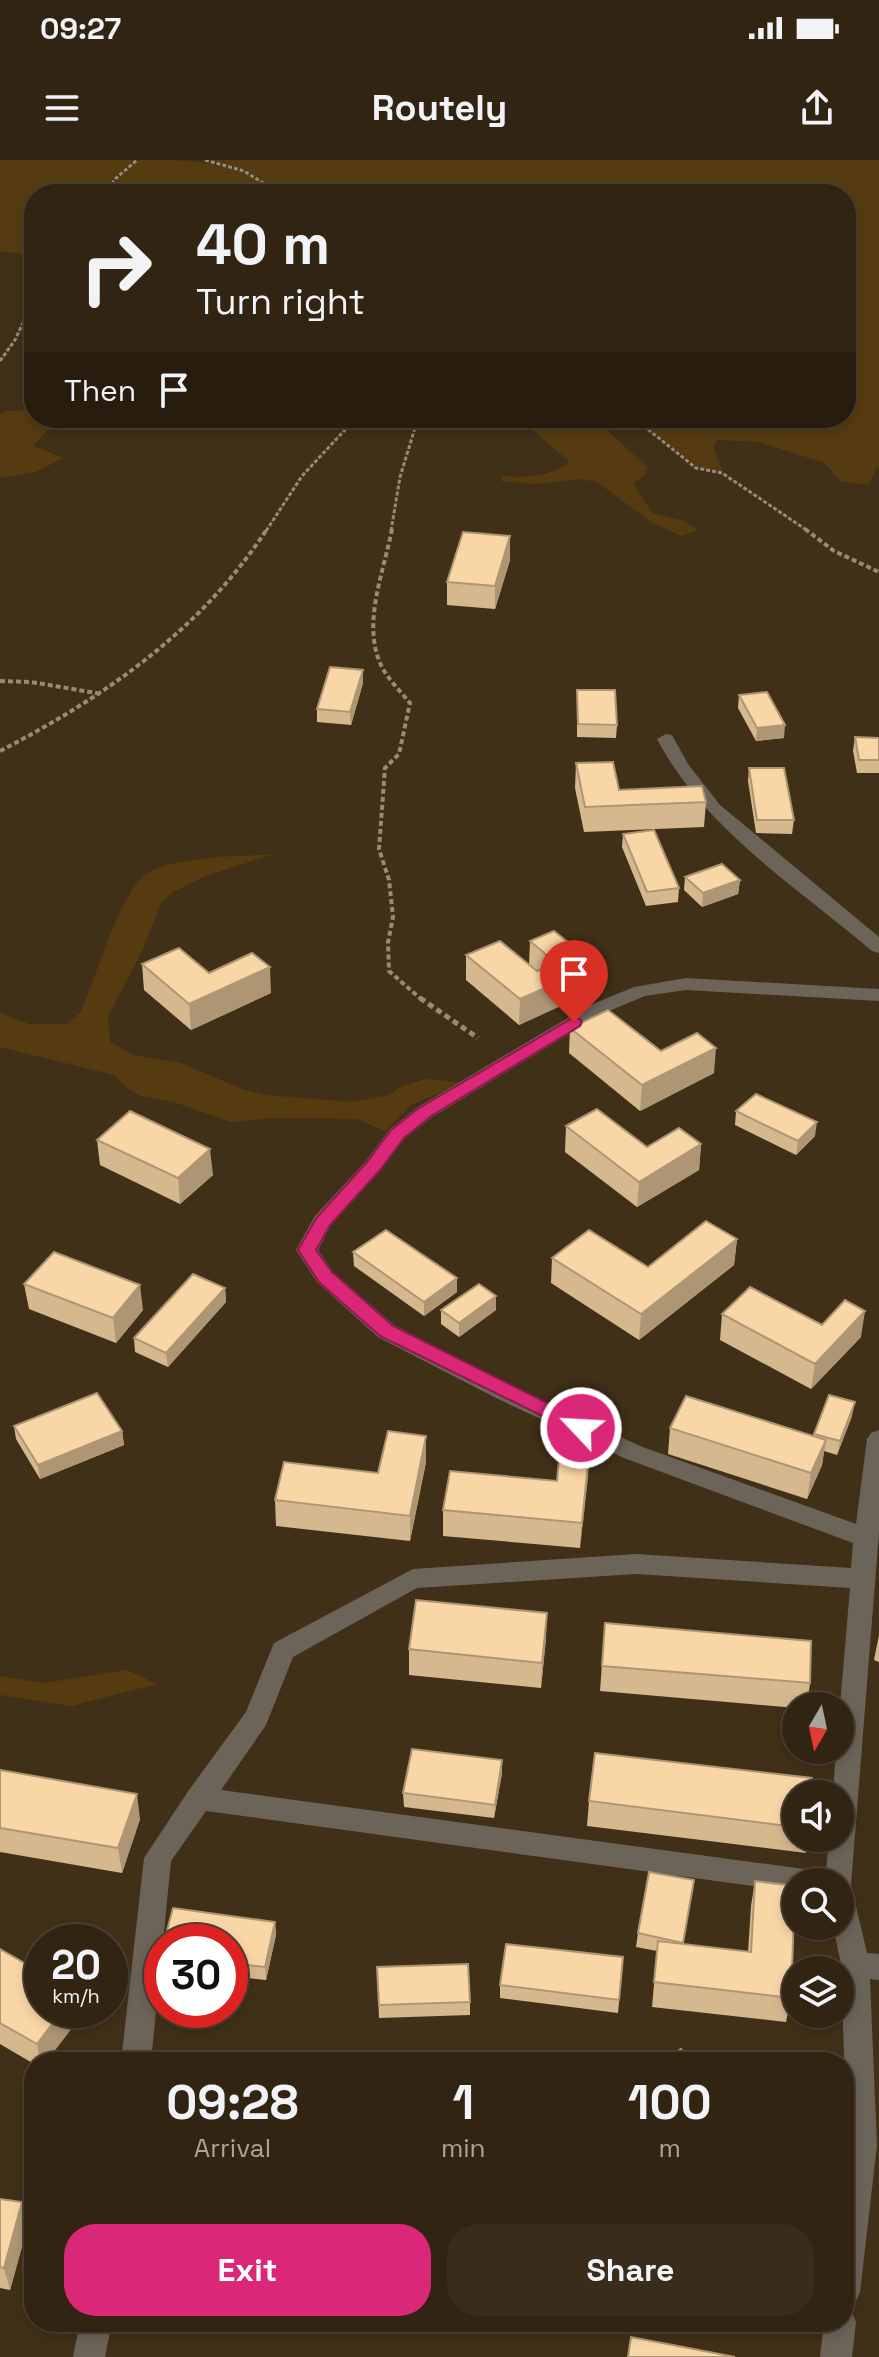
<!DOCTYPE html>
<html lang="en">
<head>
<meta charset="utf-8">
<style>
	body { margin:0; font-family:"Space Grotesk",sans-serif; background:#392c1b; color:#f1f3f6; height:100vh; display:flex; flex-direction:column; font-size:30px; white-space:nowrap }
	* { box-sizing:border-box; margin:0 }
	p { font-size:26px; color:#a8a49f }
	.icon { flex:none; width:44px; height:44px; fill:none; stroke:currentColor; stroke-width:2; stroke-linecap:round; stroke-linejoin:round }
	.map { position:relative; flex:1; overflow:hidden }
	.side { position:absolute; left:24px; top:1892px; width:830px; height:280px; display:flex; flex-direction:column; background:#312412; border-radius:32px; box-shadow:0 4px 12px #0003,0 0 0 2px #4c4132 }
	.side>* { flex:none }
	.banner { position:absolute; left:24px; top:24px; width:832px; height:244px; border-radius:32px; box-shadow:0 4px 12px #0003,0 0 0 2px #4c4132; background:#312412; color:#f1f3f6; overflow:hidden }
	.needle { width:52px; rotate:189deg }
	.controls { position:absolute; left:782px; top:1532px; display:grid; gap:16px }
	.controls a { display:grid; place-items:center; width:72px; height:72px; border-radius:50%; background:#312412; box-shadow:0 4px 12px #0003,0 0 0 2px #4c4132; font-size:40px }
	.speed { position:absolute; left:24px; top:1764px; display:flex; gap:16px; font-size:40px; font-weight:700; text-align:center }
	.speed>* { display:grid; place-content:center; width:104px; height:104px; border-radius:50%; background:#312412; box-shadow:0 4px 12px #0003,0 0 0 2px #4c4132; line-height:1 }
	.speed small { font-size:20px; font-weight:400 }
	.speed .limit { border:12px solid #d22; background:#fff; color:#111 }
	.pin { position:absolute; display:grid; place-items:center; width:68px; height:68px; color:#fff; margin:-82px -34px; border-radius:50% 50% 50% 0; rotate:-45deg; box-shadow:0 0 8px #0007 }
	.pin .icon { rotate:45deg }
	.me { position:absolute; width:88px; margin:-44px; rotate:295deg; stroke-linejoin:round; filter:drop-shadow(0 0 6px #0008) }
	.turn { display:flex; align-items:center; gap:28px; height:168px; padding:0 40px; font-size:36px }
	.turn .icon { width:104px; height:104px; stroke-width:2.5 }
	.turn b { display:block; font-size:56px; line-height:68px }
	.then { display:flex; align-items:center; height:76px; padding:0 40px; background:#0003; gap:16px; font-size:30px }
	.eta { display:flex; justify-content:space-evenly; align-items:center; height:136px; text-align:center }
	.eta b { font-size:48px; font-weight:600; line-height:56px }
	.action { display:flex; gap:16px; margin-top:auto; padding:16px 40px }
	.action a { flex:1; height:92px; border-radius:32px; background:#db2777; color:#fff; font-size:32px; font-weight:600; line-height:92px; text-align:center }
	.action a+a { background:#392c1b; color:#f1f3f6 }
	.status { display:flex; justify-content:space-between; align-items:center; height:56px; padding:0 40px; background:#312412; direction:ltr }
	.status svg { height:22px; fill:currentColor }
	header { display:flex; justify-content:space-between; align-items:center; height:104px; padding:0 40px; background:#312412; font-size:36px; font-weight:600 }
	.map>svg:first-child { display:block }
</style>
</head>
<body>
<div class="status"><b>09:27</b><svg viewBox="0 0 49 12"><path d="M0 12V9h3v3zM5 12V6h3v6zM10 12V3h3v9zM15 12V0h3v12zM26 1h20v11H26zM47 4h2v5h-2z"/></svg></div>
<header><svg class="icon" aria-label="menu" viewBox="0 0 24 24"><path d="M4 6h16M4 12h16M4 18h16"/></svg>Routely<svg class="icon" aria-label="share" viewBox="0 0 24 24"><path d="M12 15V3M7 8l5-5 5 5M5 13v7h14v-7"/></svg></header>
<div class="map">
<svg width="879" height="2197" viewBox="0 0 879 2197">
	<rect width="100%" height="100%" fill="#413018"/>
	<g fill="#563b10">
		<path d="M0 0H134L113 18 103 34H34V96L0 91Z"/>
		<path d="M138 0C188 0 239 0 278 34H107L117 19Z"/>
		<path d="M209 0H879V308H876L869 325 840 321 825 303 759 282 717 280 713 287 723 312 698 307 637 258H846V34H284L246 10Z"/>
		<path d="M34 245V258H59L33 286 64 298 35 312 0 318V254C12 248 22 254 34 245Z"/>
		<path d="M518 258H594L647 307 644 316 633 323 652 353 685 361 697 370 682 376 654 364 597 322 579 319 535 324 501 321 502 316C527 318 549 317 570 302Z"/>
		<path d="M271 695 206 716 173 732 161 743 142 791 108 857 110 882 134 895 180 903 242 929 265 935 353 942 390 935 402 926 426 919 464 923 411 945 386 971 356 959 271 958 231 962 174 942 141 936 127 928 114 915 0 887V853L29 864H67L80 853C96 820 118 736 145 715 168 697 242 695 271 695Z"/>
		<path d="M127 1510 157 1524 71 1546 0 1535V1516L43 1523Z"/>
	</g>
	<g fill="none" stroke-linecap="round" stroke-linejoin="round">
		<g stroke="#978a76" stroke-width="3" stroke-dasharray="4 2" stroke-linecap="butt">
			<path d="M205 0 244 11 281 34"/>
			<path d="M105 34 115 19 137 0"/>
			<path d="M0 201 15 180 34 139"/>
			<path d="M634 258 696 308 722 313 808 371"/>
			<path d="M266 371 302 316 356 258"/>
			<path d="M391 371 400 317 418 258"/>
		</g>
		<g stroke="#978a76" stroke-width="4" stroke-dasharray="5 3" stroke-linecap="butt">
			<path d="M392 369C384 412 360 467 383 509 390 521 401 532 410 543L399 594 385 608 379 689 389 720 393 757 388 782 389 811 422 840"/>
			<path d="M805 369 834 391 879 412"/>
			<path d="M0 521 31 522 102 534"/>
			<path d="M0 591C106 536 201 470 267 369"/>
		</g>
		<path stroke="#978a76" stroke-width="5" stroke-dasharray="6 4" stroke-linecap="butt" d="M420 838 478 878"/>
		<g fill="#6c6459" fill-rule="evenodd">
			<path d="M666 574 672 575 688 604 720 645 879 777V793L872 791C796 726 705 670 657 579Z"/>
			<path d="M686 818 879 829V841L686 830 645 836 602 854 432 957 404 979 380 1011 331 1065 318 1090 333 1112 394 1165 512 1226 640 1286 856 1364 867 1279 871 1273 879 1270V1372L851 1725 867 1793 879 1794V1820L870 1819 877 1985 860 2132 855 2143 844 2147V2009L847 1985 841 1804 833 1766H840V1722H825L829 1678H840V1634H833L836 1590H840V1546L850 1428 636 1414 417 1428 293 1497 266 1565 221 1630 811 1710 821 1714 825 1722H796V1732L206 1651 171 1701 151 1902H121L144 1698 189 1630 246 1552 274 1483 413 1409 636 1394 851 1408 853 1383 624 1298 496 1238 378 1177 317 1122 296 1090 315 1056 366 1001 390 969 418 947 588 846 634 827Z"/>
			<path d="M844 2148 851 2151 856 2162 852 2197H820L824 2162H844Z"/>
			<path d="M80 2162H112L105 2197H73Z"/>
		</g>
	</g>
	<g fill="#d6b88f">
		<path d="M510 376V400L495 449 447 445V422Z"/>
		<path d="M363 523 351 565 317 562V549Z"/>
		<path d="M577 530 617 565 616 578 577 577Z"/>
		<path d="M739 535 784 578 756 581 738 548Z"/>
		<path d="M855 577 879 578V613H857L853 591Z"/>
		<path d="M576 603 619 630 706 642 704 667 584 672 575 628Z"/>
		<path d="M749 608 794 660 792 674 756 673 748 621Z"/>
		<path d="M623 674 679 728 678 742 646 746 622 687Z"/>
		<path d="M685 717 740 720 738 734 702 747 684 730Z"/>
		<path d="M530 781 597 805 595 830 519 865 466 820V795L529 805Z"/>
		<path d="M142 804 209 813 271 833 191 870 144 830Z"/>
		<path d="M570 868 661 891 714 913 640 951 569 893Z"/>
		<path d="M736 951 815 976 796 995 735 965Z"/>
		<path d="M566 966 647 987 701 984 699 1010 637 1047 565 992Z"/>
		<path d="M97 980 213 1015 180 1044 100 1005Z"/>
		<path d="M737 1079 734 1105 639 1180 551 1123 552 1098 648 1107Z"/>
		<path d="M353 1092 457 1118V1132L424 1156 354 1106Z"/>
		<path d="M24 1124 143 1150 116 1183 29 1149Z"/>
		<path d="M225 1128 226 1142 168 1207 135 1192 134 1178Z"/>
		<path d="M441 1150H496L459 1177 441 1164Z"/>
		<path d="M722 1154 822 1165 861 1177 811 1229 720 1180Z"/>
		<path d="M852 1256 837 1295 824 1291 822 1305 807 1339 668 1294 670 1268 813 1276 814 1274Z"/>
		<path d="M14 1266 122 1271 124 1285 40 1319 16 1279Z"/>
		<path d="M589 1293 580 1388 443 1376V1350L557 1321Z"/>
		<path d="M426 1302 410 1381 276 1366 275 1340Z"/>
		<path d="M605 1463 810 1523 807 1546H796V1548L600 1531Z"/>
		<path d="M879 1475V1502L874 1500Z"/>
		<path d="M546 1478 541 1528 409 1515V1489Z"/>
		<path d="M0 1610 140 1659 122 1713 0 1692Z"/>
		<path d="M502 1613 494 1658 404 1647 403 1633Z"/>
		<path d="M796 1634V1678H808L806 1693 587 1666 589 1641Z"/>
		<path d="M755 1721 791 1838 786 1862 652 1847 657 1791 636 1787 638 1773 692 1734 683 1784 748 1792 751 1746Z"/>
		<path d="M275 1762 276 1775 266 1820 230 1816V1782Z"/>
		<path d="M0 1789 46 1902H34V1904L0 1884Z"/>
		<path d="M623 1797 618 1853 500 1838V1825Z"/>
		<path d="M377 1807 470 1842V1855L379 1858Z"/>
		<path d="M0 2039 28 2065 10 2130 0 2128Z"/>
	</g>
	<g fill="#ae9674">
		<path d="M510 376V400L495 449V426Z"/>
		<path d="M363 510V523L351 565 350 552Z"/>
		<path d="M785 565 784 578 756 581 757 568Z"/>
		<path d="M740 720 738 734 702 747 703 733Z"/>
		<path d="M597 805 595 830 519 865 520 839Z"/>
		<path d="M270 807 271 833 191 870 189 844Z"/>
		<path d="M716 888 714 913 640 951 642 925Z"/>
		<path d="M817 962 815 976 796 995 798 981Z"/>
		<path d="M701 984 699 1010 637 1047 639 1022Z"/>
		<path d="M210 989 213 1015 180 1044 178 1018Z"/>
		<path d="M737 1079 734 1105 639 1180 641 1154Z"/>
		<path d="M457 1118V1132L424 1156V1142Z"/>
		<path d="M140 1125 143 1150 116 1183 113 1158Z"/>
		<path d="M225 1128 226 1142 168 1207 166 1193Z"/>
		<path d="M496 1136V1150L459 1177V1163Z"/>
		<path d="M865 1151 861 1177 811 1229 815 1204Z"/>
		<path d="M855 1242 852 1256 837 1295 840 1281Z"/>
		<path d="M122 1271 124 1285 40 1319 38 1305Z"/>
		<path d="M426 1276V1302L410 1381V1356Z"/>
		<path d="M826 1280 822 1305 807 1339 811 1313Z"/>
		<path d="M589 1293 588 1318 580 1388 582 1363Z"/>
		<path d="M547 1453 546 1478 541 1528 542 1503Z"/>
		<path d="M502 1600V1613L494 1658 495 1645Z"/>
		<path d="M137 1634 140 1659 122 1713 118 1688Z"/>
		<path d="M275 1762 276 1775 266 1820 265 1807Z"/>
		<path d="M63 1850H86L46 1902H40L37 1884Z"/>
		<path d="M22 2042 28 2065 10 2130 4 2108Z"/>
	</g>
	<g fill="#f9d6a6" stroke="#ae9674" stroke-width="2">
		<path d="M463 372 510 376 495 426 447 422Z"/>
		<path d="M330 507 363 510 350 552 317 549Z"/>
		<path d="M577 530H615L617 565 578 564Z"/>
		<path d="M767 532 785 565 757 568 739 535Z"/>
		<path d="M855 577 879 578V600H859Z"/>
		<path d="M613 602 619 630 702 626 706 642 585 647 576 603Z"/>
		<path d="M749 608H784L794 660H757Z"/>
		<path d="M654 670 679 728 647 732 623 674Z"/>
		<path d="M722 704 740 720 703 733 685 717Z"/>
		<path d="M554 771 597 805 520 839 466 795 500 781 537 811 556 803 530 781Z"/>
		<path d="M179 788 209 813 252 793 270 807 189 844 142 804Z"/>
		<path d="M608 850 661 891 697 873 716 888 642 925 570 868Z"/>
		<path d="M756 934 817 962 798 981 736 951Z"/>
		<path d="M597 949 647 987 679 968 701 984 639 1022 566 966Z"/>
		<path d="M130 951 210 989 178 1018 97 980Z"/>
		<path d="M706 1061 737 1079 641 1154 552 1098 589 1070 648 1107Z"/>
		<path d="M386 1070 457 1118 424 1142 353 1092Z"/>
		<path d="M54 1092 140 1125 113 1158 24 1124Z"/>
		<path d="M193 1114 225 1128 166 1193 134 1178Z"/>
		<path d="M479 1124 496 1136 459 1163 441 1150Z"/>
		<path d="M750 1127 822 1165 845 1140 865 1151 815 1204 722 1154Z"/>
		<path d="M97 1233 122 1271 38 1305 14 1266Z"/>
		<path d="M829 1235 855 1242 840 1281 814 1274Z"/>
		<path d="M686 1236 826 1280 811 1313 670 1268Z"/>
		<path d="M388 1271 426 1276 410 1356 275 1340 284 1302 378 1313Z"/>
		<path d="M560 1290 589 1293 582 1363 443 1350 450 1311 557 1321Z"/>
		<path d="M416 1440 547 1453 542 1503 409 1489Z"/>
		<path d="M605 1463 811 1481 810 1523 602 1506Z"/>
		<path d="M412 1589 502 1600 495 1645 403 1633Z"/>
		<path d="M595 1593 812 1618V1634H796V1667L589 1641Z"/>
		<path d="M0 1610 137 1634 118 1688 0 1668Z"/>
		<path d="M649 1712 694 1720 683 1783 638 1773Z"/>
		<path d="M755 1721 795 1726 791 1838 654 1822 658 1781 751 1792Z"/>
		<path d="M173 1748 275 1762 265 1807 230 1803V1782H164Z"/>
		<path d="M506 1784 623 1797 619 1840 500 1825Z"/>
		<path d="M0 1789 42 1813V1850H63L37 1884 0 1863Z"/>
		<path d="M468 1804 470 1842 379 1845 377 1807Z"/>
		<path d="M681 1889 691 1902H660Z"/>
		<path d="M0 2039 22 2042 4 2108 0 2107Z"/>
		<path d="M631 2177 735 2197H628Z"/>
	</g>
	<path fill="#db2777" stroke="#8e194d" stroke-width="2" d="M574 857 580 859 582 862 580 866 431 956 404 978 380 1010 330 1065 316 1090 332 1112 393 1166 587 1263 590 1268 587 1273 581 1275 380 1176 319 1122 298 1090 317 1057 367 1002 391 970 419 948Z"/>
</svg>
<div class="controls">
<a><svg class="needle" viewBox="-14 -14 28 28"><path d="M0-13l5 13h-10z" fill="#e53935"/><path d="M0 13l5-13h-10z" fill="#a8a49f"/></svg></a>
<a><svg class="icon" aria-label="sound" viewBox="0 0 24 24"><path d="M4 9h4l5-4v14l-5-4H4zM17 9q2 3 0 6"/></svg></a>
<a><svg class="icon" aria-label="search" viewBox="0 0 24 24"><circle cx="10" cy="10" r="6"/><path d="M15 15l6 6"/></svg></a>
<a><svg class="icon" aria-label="layers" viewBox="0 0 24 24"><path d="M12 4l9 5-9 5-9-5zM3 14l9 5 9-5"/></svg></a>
</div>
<div class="speed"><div>20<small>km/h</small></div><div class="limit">30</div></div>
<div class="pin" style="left:574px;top:862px;background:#d93025"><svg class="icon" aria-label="arrive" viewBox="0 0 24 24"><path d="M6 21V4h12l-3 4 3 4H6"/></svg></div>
<svg class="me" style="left:581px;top:1268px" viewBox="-20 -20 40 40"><circle r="17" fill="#db2777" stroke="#fff" stroke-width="3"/><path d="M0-11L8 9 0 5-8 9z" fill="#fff"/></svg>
<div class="banner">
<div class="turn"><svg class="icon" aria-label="right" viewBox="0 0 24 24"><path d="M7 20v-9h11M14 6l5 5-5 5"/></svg><div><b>40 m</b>Turn right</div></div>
<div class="then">Then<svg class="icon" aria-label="arrive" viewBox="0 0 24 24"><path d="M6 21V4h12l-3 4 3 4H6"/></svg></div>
</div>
<section class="side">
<div class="eta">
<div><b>09:28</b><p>Arrival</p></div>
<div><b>1</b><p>min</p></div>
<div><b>100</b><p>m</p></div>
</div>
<div class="action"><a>Exit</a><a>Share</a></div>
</section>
</div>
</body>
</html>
